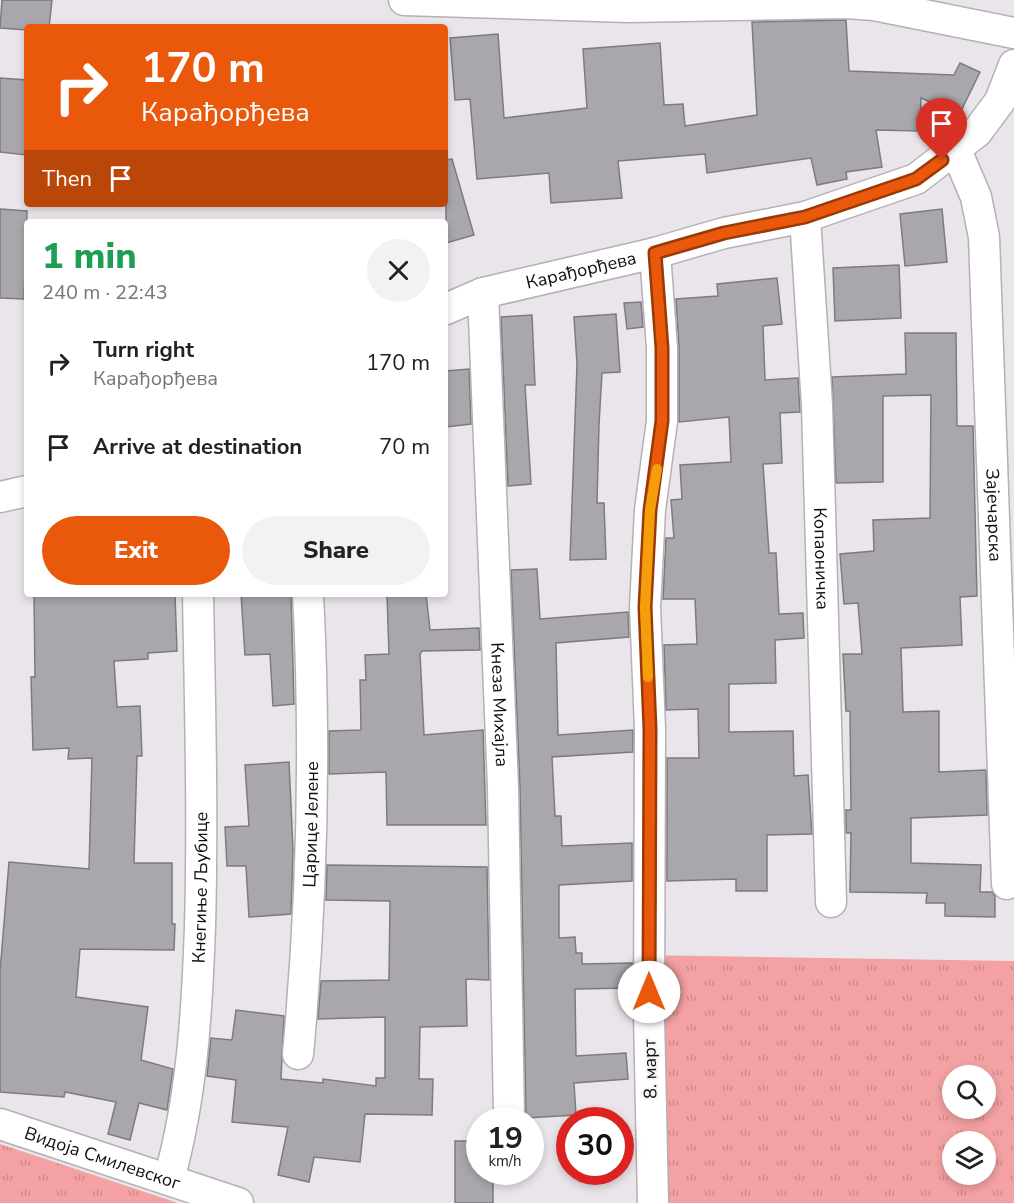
<!DOCTYPE html>
<html lang="en">
<head>
<meta charset="utf-8">
<style>
	body { margin:0; font-family:"Nunito Sans",sans-serif; background:#f2f2f2; color:#222; height:100vh; display:flex; flex-direction:column; font-size:22px; white-space:nowrap }
	* { box-sizing:border-box; margin:0 }
	p { font-size:20px; color:#767676 }
	.icon { flex:none; width:33px; height:33px; fill:none; stroke:currentColor; stroke-width:2; stroke-linecap:round; stroke-linejoin:round }
	.map { position:relative; flex:1; overflow:hidden }
	.panel { position:absolute; left:24px; top:219px; width:424px; height:378px; display:flex; flex-direction:column; background:#fff; border-radius:6px; box-shadow:0 3px 9px #0003 }
	.panel>* { flex:none }
	.top-card { position:absolute; left:24px; top:24px; width:424px; height:183px; border-radius:6px; box-shadow:0 3px 9px #0003; background:#ea580c; color:#fff; overflow:hidden }
	.tools { position:absolute; left:942px; top:1065px; display:grid; gap:12px }
	.tools a { display:grid; place-items:center; width:54px; height:54px; border-radius:50%; background:#fff; box-shadow:0 3px 9px #0003; font-size:30px }
	.speed { position:absolute; left:466px; top:1107px; display:flex; gap:12px; font-size:30px; font-weight:700; text-align:center }
	.speed>* { display:grid; place-content:center; width:78px; height:78px; border-radius:50%; background:#fff; box-shadow:0 3px 9px #0003; line-height:1 }
	.speed small { font-size:15px; font-weight:400 }
	.speed .limit { border:9px solid #d22; background:#fff; color:#111 }
	.pin { position:absolute; display:grid; place-items:center; width:51px; height:51px; color:#fff; margin:-62px -26px; border-radius:50% 50% 50% 0; rotate:-45deg; box-shadow:0 0 6px #0007 }
	.pin .icon { rotate:45deg }
	.me { position:absolute; width:66px; margin:-33px; rotate:0deg; stroke-linejoin:round; filter:drop-shadow(0 0 4px #0008) }
	.turn { display:flex; align-items:center; gap:21px; height:126px; padding:0 18px; font-size:27px }
	.turn .icon { width:78px; height:78px; stroke-width:2.5 }
	.turn b { display:block; font-size:42px; line-height:51px }
	.then { display:flex; align-items:center; height:57px; padding:0 18px; background:#0003; gap:12px; font-size:22px }
	.round { display:grid; place-items:center; flex:none; width:63px; height:63px; border-radius:32px; background:#f2f2f2 }
	.overview { display:flex; align-items:center; justify-content:space-between; height:102px; padding:0 18px }
	h1 { font-size:36px; font-weight:800; line-height:45px; color:#1e9e55 }
	.cta { display:flex; gap:12px; margin-top:auto; padding:12px 18px }
	.cta a { flex:1; height:69px; border-radius:36px; background:#ea580c; color:#fff; font-size:24px; font-weight:800; line-height:69px; text-align:center }
	.cta a+a { background:#f2f2f2; color:#222 }
	ul { padding:0; list-style:none }
	li { display:flex; align-items:center; gap:18px; height:84px; padding:0 18px }
	li div { flex:1 }
	li b { display:block; font-size:22px }
	li em { font-style:normal }
	.map>svg:first-child { display:block }
</style>
</head>
<body>
<div class="map">
<svg width="1014" height="1203" viewBox="0 0 1014 1203">
	<defs>
		<pattern id="grass-tufts" width="24" height="20" patternUnits="userSpaceOnUse" patternTransform="scale(1.5)"><rect width="24" height="20" fill="#f3a1a2"/><path d="M3 7l-1-3M5 7V3M7 7l1-3M15 17l-1-3M17 17v-4M19 17l1-3" fill="none" stroke="#cf898a"/></pattern>
	</defs>
	<rect width="100%" height="100%" fill="#eae5ea"/>
	<g fill="url(#grass-tufts)" fill-rule="evenodd">
		<path d="M640 955 1014 961V1203H640ZM952 1076H986V1108H952ZM952 1142H986V1174H952Z"/>
		<path d="M0 1144 178 1203H0Z"/>
	</g>
	<g fill="#a9a7ac" stroke="#7c7b80" stroke-width="1.5">
		<path d="M2 0H52L49 27H27V30L0 28Z"/>
		<path d="M846 20 849 71 954 75 960 63 980 72 959 115 921 98 920 131 876 130 882 167 846 172 847 179 817 185 811 158 707 173 705 154 618 161 622 198 551 203 549 173 477 179 470 99 455 100 450 38 498 34 504 118 587 108 583 49 660 43 664 105 683 104 685 126 757 115 752 22Z"/>
		<path d="M0 78 27 80V155L0 152Z"/>
		<path d="M452 159 474 235 446 243V160Z"/>
		<path d="M0 209 27 211 24 299 0 298Z"/>
		<path d="M942 209 947 262 905 266 900 214Z"/>
		<path d="M899 265 901 318 835 321 833 268Z"/>
		<path d="M777 278 782 324 763 326 765 380 798 378 800 412 780 413 782 463 763 464 769 553H776L779 614 803 613 804 638 775 640 776 683 729 684V732L793 731 794 776 808 775 812 834 767 835V891H736V879L667 881V758H699L698 709 666 710 664 645 697 644 695 599H663L666 538H674L671 500 682 499 680 465 731 462 729 417 679 422V347L676 299 718 296 717 284Z"/>
		<path d="M641 302 643 327 627 329 624 303Z"/>
		<path d="M616 314 620 372 602 373 599 424 597 503H604L606 559 570 560 577 364 574 317Z"/>
		<path d="M532 315 535 385H525L531 484 508 486 501 317Z"/>
		<path d="M905 333H956L957 426H973L977 596 960 597 962 645 901 648 903 712 939 711V772L986 770 987 815 911 818V863L981 865 980 892H992L995 896V917L945 916V903H926L927 893 850 892 851 833H846V810H851L850 711H846L843 654H862L858 603 844 604 840 554 874 551 873 520 930 518 931 395 883 396V482L836 483 832 377 906 374Z"/>
		<path d="M469 369 471 424 446 427V371Z"/>
		<path d="M537 569 540 619 628 612 629 637 556 643 558 735 633 730V752L552 757 555 816H561L562 846 632 843V881L559 885V938L575 937 576 953H582V964L632 963V988L575 989 576 1056 626 1053 628 1079 574 1083 576 1115 526 1118 520 788 511 570Z"/>
		<path d="M34 594H175L177 651 148 653V659L114 661 117 707 140 706 142 756H137L134 863H172V924H175L174 950 80 949 76 997 148 1007 141 1060 173 1069 167 1110 139 1103 130 1140 108 1134 116 1102 65 1092 64 1097 0 1092V972L9 862 89 869 92 758 68 759 69 748 33 750 31 677H35Z"/>
		<path d="M241 594H291L294 704 273 706 270 654 245 655Z"/>
		<path d="M387 594H426L430 630 479 628 480 650 422 651 420 654 424 735 483 730 486 825H387L386 772 329 774V731L361 730 360 680H366L365 655 389 654Z"/>
		<path d="M289 762 293 850 291 914 249 917 246 866H227L225 827 249 826 245 765Z"/>
		<path d="M327 865 487 867 489 980 466 979 467 1026 420 1027 419 1079H433L432 1115 365 1114 360 1162 314 1157 309 1182 278 1175 288 1127 232 1122 236 1080 207 1076 211 1038 232 1040 236 1010 284 1016 281 1079 323 1083V1079L376 1086V1078H385V1017L318 1019 321 981 389 980 390 901 326 900Z"/>
		<path d="M455 1141H480V1172H493V1203H455Z"/>
	</g>
	<g fill="none" stroke-linecap="round" stroke-linejoin="round">
		<g stroke="#b5b0b5" stroke-width="33">
			<g id="minor">
				<path d="M404 0 629 7 846 3 874 5 1014 33"/>
				<path id="s1" d="M956 150 976 197 984 237 1007 884"/>
				<path id="s2" d="M805 217 817 405 831 902"/>
				<path id="s3" d="M483 293 503 788 509 1116"/>
				<path id="s4" d="M446 309 483 293 655 253 724 233 805 217 916 179 977 132 1000 101 1014 65"/>
				<path d="M0 497 27 491"/>
				<path id="s5" d="M298 1054C312 902 316 747 308 594"/>
				<path id="s6" d="M0 1124 238 1203"/>
				<path id="s7" d="M169 1179C192 1097 197 1012 200 927 203 816 200 705 198 594"/>
				<path d="M653 1203 649 1015 650 729 645 607 650 510 662 421V348L655 253"/>
			</g>
		</g>
		<use href="#minor" stroke="#fff" stroke-width="30"/>
	</g>
	<g fill="none" stroke-linecap="round" stroke-linejoin="round">
		<g stroke="#983908" stroke-width="15">
			<path id="route" d="M649 992 650 729 645 607 650 510 662 421V348L655 253 724 233 805 217 916 179 942 160"/>
		</g>
		<use href="#route" stroke="#ea580c" stroke-width="10"/>
		<path stroke="#f59e0b" stroke-width="10" d="M648 677 645 607 650 510 657 469"/>
	</g>
	<g text-anchor="middle" stroke-width="4.5" stroke-linejoin="round" paint-order="stroke">
		<g font-size="18" fill="#0f0d0f" stroke="#f7f3f7">
			<text dy="6" stroke="none"><textPath href="#s4" startOffset="141">Карађорђева</textPath></text>
			<text dy="6" stroke="none"><textPath href="#s1" startOffset="370">Зајечарска</textPath></text>
			<text dy="6" stroke="none"><textPath href="#s2" startOffset="342">Копаоничка</textPath></text>
			<text dy="6" stroke="none"><textPath href="#s3" startOffset="412">Кнеза Михајла</textPath></text>
			<text dy="6" stroke="none"><textPath href="#s5" startOffset="230">Царице Јелене</textPath></text>
			<text dy="6" stroke="none"><textPath href="#s7" startOffset="294">Кнегиње Љубице</textPath></text>
			<text transform="translate(650 1069) rotate(-91)" y="6">8. март</text>
			<text dy="6" stroke="none"><textPath href="#s6" startOffset="108">Видоја Смилевског</textPath></text>
		</g>
	</g>
</svg>
<div class="tools">
<a><svg class="icon" aria-label="search" viewBox="0 0 24 24"><circle cx="10" cy="10" r="6"/><path d="M15 15l6 6"/></svg></a>
<a><svg class="icon" aria-label="layers" viewBox="0 0 24 24"><path d="M12 4l9 5-9 5-9-5zM3 14l9 5 9-5"/></svg></a>
</div>
<div class="speed"><div>19<small>km/h</small></div><div class="limit">30</div></div>
<div class="pin" style="left:942px;top:160px;background:#d93025"><svg class="icon" aria-label="arrive" viewBox="0 0 24 24"><path d="M6 21V4h12l-3 4 3 4H6"/></svg></div>
<svg class="me" style="left:649px;top:992px" viewBox="-20 -20 40 40"><circle r="19" fill="#fff"/><path d="M0-13L10 11 0 6-10 11z" fill="#ea580c"/></svg>
<div class="top-card">
<div class="turn"><svg class="icon" aria-label="right" viewBox="0 0 24 24"><path d="M7 20v-9h11M14 6l5 5-5 5"/></svg><div><b>170 m</b>Карађорђева</div></div>
<div class="then">Then<svg class="icon" aria-label="arrive" viewBox="0 0 24 24"><path d="M6 21V4h12l-3 4 3 4H6"/></svg></div>
</div>
<section class="panel">
<div class="overview"><div><h1>1 min</h1><p>240 m · 22:43</p></div><a class="round"><svg class="icon" aria-label="close" viewBox="0 0 24 24"><path d="M6 6l12 12M18 6L6 18"/></svg></a></div>
<ul>
<li><svg class="icon" aria-label="right" viewBox="0 0 24 24"><path d="M7 20v-9h11M14 6l5 5-5 5"/></svg><div><b>Turn right</b><p>Карађорђева</p></div><em>170 m</em></li>
<li><svg class="icon" aria-label="arrive" viewBox="0 0 24 24"><path d="M6 21V4h12l-3 4 3 4H6"/></svg><div><b>Arrive at destination</b></div><em>70 m</em></li>
</ul>
<div class="cta"><a>Exit</a><a>Share</a></div>
</section>
</div>
</body>
</html>
